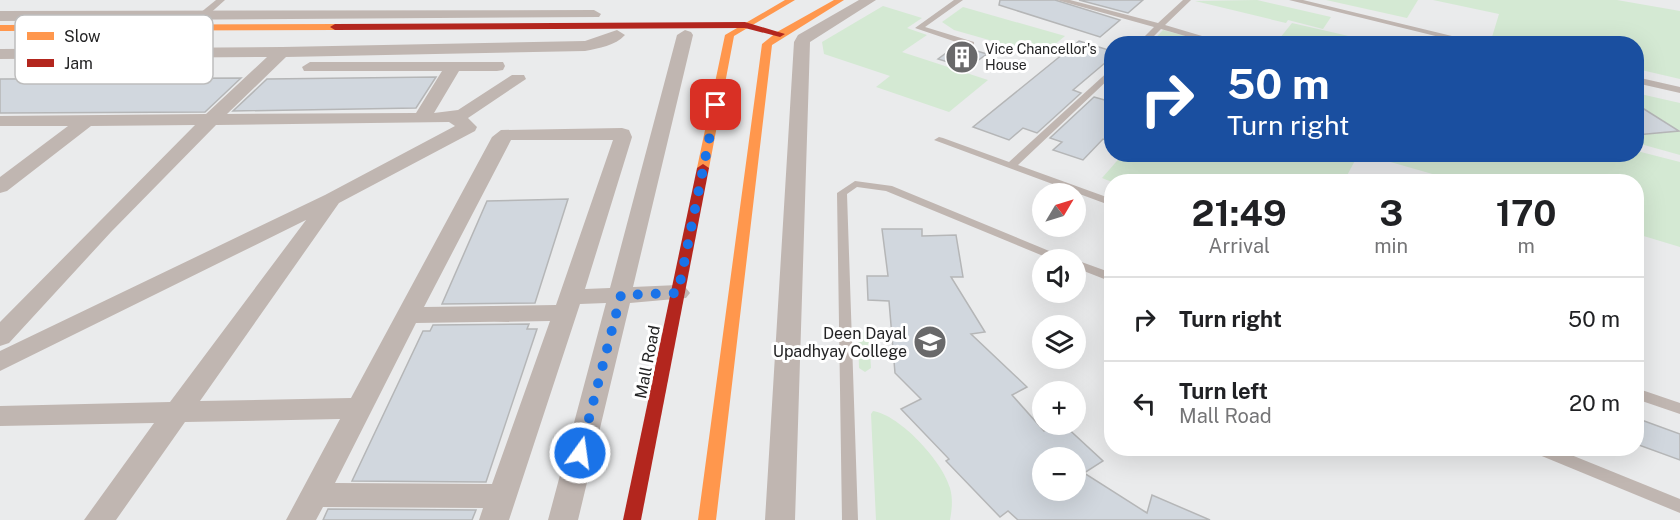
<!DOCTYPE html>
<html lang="en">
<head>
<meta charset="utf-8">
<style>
	body { margin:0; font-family:"Public Sans",sans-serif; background:#f6f6f6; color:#202124; height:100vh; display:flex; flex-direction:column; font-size:22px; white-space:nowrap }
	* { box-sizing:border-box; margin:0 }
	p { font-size:20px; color:#757577 }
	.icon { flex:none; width:33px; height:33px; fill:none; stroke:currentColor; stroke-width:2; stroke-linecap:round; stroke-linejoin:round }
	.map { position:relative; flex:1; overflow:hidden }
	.details { position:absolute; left:1104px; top:174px; width:540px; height:282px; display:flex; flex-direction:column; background:#fff; border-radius:24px; box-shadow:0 6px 24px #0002 }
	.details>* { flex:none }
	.banner { position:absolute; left:1104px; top:36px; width:540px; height:126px; border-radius:24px; box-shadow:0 6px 24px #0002; background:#1a4fa0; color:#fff; overflow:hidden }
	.needle { width:39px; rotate:52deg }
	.controls { position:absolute; left:1032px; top:183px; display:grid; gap:12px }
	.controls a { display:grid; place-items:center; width:54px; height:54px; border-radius:50%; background:#fff; box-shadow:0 6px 24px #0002; font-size:30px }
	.pin { position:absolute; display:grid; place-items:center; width:51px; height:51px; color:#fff; margin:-26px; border-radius:12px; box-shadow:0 3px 9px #0006 }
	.me { position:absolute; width:66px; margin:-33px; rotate:14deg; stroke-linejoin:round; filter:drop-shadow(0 0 4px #0008) }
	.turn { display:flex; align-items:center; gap:21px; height:126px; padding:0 24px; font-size:27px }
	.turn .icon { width:78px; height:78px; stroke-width:2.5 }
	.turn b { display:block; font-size:42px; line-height:51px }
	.eta { display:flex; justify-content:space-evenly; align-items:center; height:102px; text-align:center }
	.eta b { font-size:36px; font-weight:700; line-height:42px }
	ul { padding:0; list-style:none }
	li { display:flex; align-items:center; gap:18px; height:84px; padding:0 24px; border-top:2px solid #e0e0e0 }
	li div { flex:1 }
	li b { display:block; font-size:22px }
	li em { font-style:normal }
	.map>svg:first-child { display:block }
</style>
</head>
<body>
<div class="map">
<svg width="1680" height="520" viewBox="0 0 1680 520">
	<rect width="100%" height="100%" fill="#eaebec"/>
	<g fill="#d4e9d3">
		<path d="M1257 0 1331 17 1323 29 1288 20 1286 23 1195 1Z"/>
		<path d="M1326 0H1418L1407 18Z"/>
		<path d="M1433 0H1617L1680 11V79L1637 69 1636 44H1522L1492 37 1499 14Z"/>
		<path d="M883 6 922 18 907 28 927 35 902 52 988 80 949 112 876 87 890 76 824 54 822 42Z"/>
		<path d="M963 7 1065 36 1042 55 954 30 942 22Z"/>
		<path d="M1292 23 1379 43H1276Z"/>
		<path d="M1163 30 1213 43 1150 44Z"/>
		<path d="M1636 93 1680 103V155L1637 143Z"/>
		<path d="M1637 151 1680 162V247L1637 234 1636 182 1457 181 1366 155 1636 154Z"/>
		<path d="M1123 154H1358V155L1344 181 1112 182 1102 178Z"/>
		<path d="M861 331 869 334 871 368 865 372 859 368 858 335Z"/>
		<path d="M873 411C900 415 943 462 950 488 953 499 952 509 950 520H876L871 414Z"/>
	</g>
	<g fill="#d1d7de" stroke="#b5b6b7" stroke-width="1.5" fill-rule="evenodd">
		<path d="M1000 0H1055L1120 20 1100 37 999 5Z"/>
		<path d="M1079 0H1143L1128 13Z"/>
		<path d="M1079 41 1112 51V57L1073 90 1081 93 1037 133 1023 128 1009 140 973 127Z"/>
		<path d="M957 45 987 54 967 68 938 59Z"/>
		<path d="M436 77 416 108 233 111 267 79Z"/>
		<path d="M241 78 205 112 0 113V79Z"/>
		<path d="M1094 97 1112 102V142L1103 139 1083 160 1053 150 1062 142 1050 138Z"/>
		<path d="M1636 104 1679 131 1636 135Z"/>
		<path d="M568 199 535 303 442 304 487 201Z"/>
		<path d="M882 229H922V236L956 235 963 277H951L985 332 971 334 1027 387 1012 395 1044 431 1055 424H1063L1103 461 1084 473 1147 513 1152 495 1210 520H1018L1008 511 1000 517 946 461 949 459 901 409 921 399 895 373 889 301 868 300 867 276H888ZM1042 458H1076V490H1042Z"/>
		<path d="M529 324 527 329H537L486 482 352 481 423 331H430L433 325Z"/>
		<path d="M1636 418 1680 434V460L1636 444Z"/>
		<path d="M328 509 476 510 472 520H323Z"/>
	</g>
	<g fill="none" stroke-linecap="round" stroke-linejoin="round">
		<g fill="#c0b6b1" fill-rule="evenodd">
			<path d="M216 0H225L206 17H200V13Z"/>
			<path d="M954 0H963L925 27 974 42V46H968L915 28Z"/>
			<path d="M1057 0H1070L1158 23 1183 0H1191L1165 25 1229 44H1213L1161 29 1146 44H1137L1154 27Z"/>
			<path d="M1289 0H1303L1485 44H1468Z"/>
			<path d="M1112 68V76L1018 165 1112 199V206L934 140 939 137 943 138 1009 162Z"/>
			<path d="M1636 77 1680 87V93L1636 83Z"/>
			<path d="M855 181 892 186 1071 260H1053L886 191 857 187 847 194 858 520H842L837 193Z"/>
			<path d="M1076 260 1112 273V282L1076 268Z"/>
			<path d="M1636 388 1680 403V414L1636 399Z"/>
			<path d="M1530 448H1554L1680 499V513L1532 452Z"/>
		</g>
		<g fill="#c0b6b1" fill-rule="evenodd">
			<path d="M859 0H876L810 42 795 520H765L794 42 798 35Z"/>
			<path d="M594 10 601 14 599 17 0 21V11Z"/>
			<path d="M617 30 625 35C615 46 599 48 585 51L286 57 227 114 416 113 442 71H304L302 67 310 62H503L505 66 503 70 497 71H459L434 113 458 110 512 75H524L526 79 468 118 477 127 475 131 339 203 200 401 351 398 492 137 501 130 622 128 629 130 632 137 585 289 610 288 677 35 685 30 691 32 693 35 633 287 678 285 686 288 690 293 686 298 630 303 578 520H548L606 303 580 304 509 520H479L483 508 323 507 316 520H286L340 419 185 422 116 520H84L154 423 0 426V406L170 402 306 220 0 371V351L325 195 455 126 449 122 216 125 111 232 9 343 0 346V322L195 125 91 126 7 191 0 193V177L68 126H0V116L206 114 267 57 0 59V49L282 47 585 41ZM511 140H613L556 305 424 307ZM550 321 492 484 335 483 416 323Z"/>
		</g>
		<g fill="#ff974d" fill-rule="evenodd">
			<path d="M785 0H795L734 36 709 168 703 172 699 171 697 168 725 35Z"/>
			<path d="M834 0H844L772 45 716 520H698L762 44 777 32Z"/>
			<path d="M0 25 335 24 340 27 335 30 0 31Z"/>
		</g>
		<g fill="#b3261e" fill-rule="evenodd">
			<path d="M745 22 785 34 780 37 745 28 335 30 330 27 335 24Z"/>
			<path d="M703 164 709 168 641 520H623L697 168Z"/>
		</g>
	</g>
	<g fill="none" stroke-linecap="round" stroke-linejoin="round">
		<path stroke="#1a73e8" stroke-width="10" stroke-dasharray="0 18" d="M580 453 621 295 678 293 716 105"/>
	</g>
	<defs>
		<g id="building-disc" transform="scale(1.725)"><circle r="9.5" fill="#69696a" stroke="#fff"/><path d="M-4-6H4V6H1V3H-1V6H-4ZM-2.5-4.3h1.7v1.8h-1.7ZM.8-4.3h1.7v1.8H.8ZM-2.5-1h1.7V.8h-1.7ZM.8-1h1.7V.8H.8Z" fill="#fff"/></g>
		<g id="university-disc" transform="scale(1.725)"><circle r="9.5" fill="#69696a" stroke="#fff"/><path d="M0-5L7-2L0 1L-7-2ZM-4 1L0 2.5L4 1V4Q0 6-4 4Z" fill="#fff"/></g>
	</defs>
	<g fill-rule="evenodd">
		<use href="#building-disc" x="962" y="57"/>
		<use href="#university-disc" x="930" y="342"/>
	</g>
	<g text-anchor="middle" stroke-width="6" stroke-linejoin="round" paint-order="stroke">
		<g font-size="14" fill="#232324" stroke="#fff" text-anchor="start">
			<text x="985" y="54">Vice Chancellor's<tspan x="985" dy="16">House</tspan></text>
		</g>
		<g font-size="16" fill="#232324" stroke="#fff" text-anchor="end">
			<text x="907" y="339">Deen Dayal<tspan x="907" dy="18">Upadhyay College</tspan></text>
		</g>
		<g font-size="16" fill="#232324" stroke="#fff">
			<text transform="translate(647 362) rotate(-79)" y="6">Mall Road</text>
		</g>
	</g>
	<rect x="15" y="15" width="198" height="69" rx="9" fill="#fff" stroke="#bdbdbd" stroke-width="1.5"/>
	<rect x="27" y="32" width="27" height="8" fill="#ff974d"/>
	<rect x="27" y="59" width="27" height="8" fill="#b3261e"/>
	<g font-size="16" fill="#232324">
		<text x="64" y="42">Slow</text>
		<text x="64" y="69">Jam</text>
	</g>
</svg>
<div class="controls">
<a><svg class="needle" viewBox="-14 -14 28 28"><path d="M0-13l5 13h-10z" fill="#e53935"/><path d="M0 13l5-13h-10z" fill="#757577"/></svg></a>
<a><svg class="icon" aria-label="sound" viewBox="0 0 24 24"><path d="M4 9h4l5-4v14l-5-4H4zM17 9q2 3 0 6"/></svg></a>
<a><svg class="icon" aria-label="layers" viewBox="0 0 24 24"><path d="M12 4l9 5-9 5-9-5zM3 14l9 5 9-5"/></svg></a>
<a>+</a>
<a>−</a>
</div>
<div class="pin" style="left:716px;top:105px;background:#d93025"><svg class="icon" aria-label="arrive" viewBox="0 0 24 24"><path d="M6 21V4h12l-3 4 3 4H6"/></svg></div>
<svg class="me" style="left:580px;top:453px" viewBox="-20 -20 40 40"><circle r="17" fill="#1a73e8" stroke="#fff" stroke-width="3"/><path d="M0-11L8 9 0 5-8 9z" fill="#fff"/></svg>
<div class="banner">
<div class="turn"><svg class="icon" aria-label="right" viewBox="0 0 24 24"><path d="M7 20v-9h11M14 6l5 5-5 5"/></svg><div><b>50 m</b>Turn right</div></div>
</div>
<section class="details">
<div class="eta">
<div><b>21:49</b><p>Arrival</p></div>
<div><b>3</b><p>min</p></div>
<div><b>170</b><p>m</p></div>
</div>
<ul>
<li><svg class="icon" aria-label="right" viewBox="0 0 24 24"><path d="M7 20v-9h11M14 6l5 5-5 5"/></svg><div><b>Turn right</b></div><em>50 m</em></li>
<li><svg class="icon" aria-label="left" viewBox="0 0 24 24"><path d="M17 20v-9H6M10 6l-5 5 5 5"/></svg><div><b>Turn left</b><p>Mall Road</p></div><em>20 m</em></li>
</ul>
</section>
</div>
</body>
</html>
